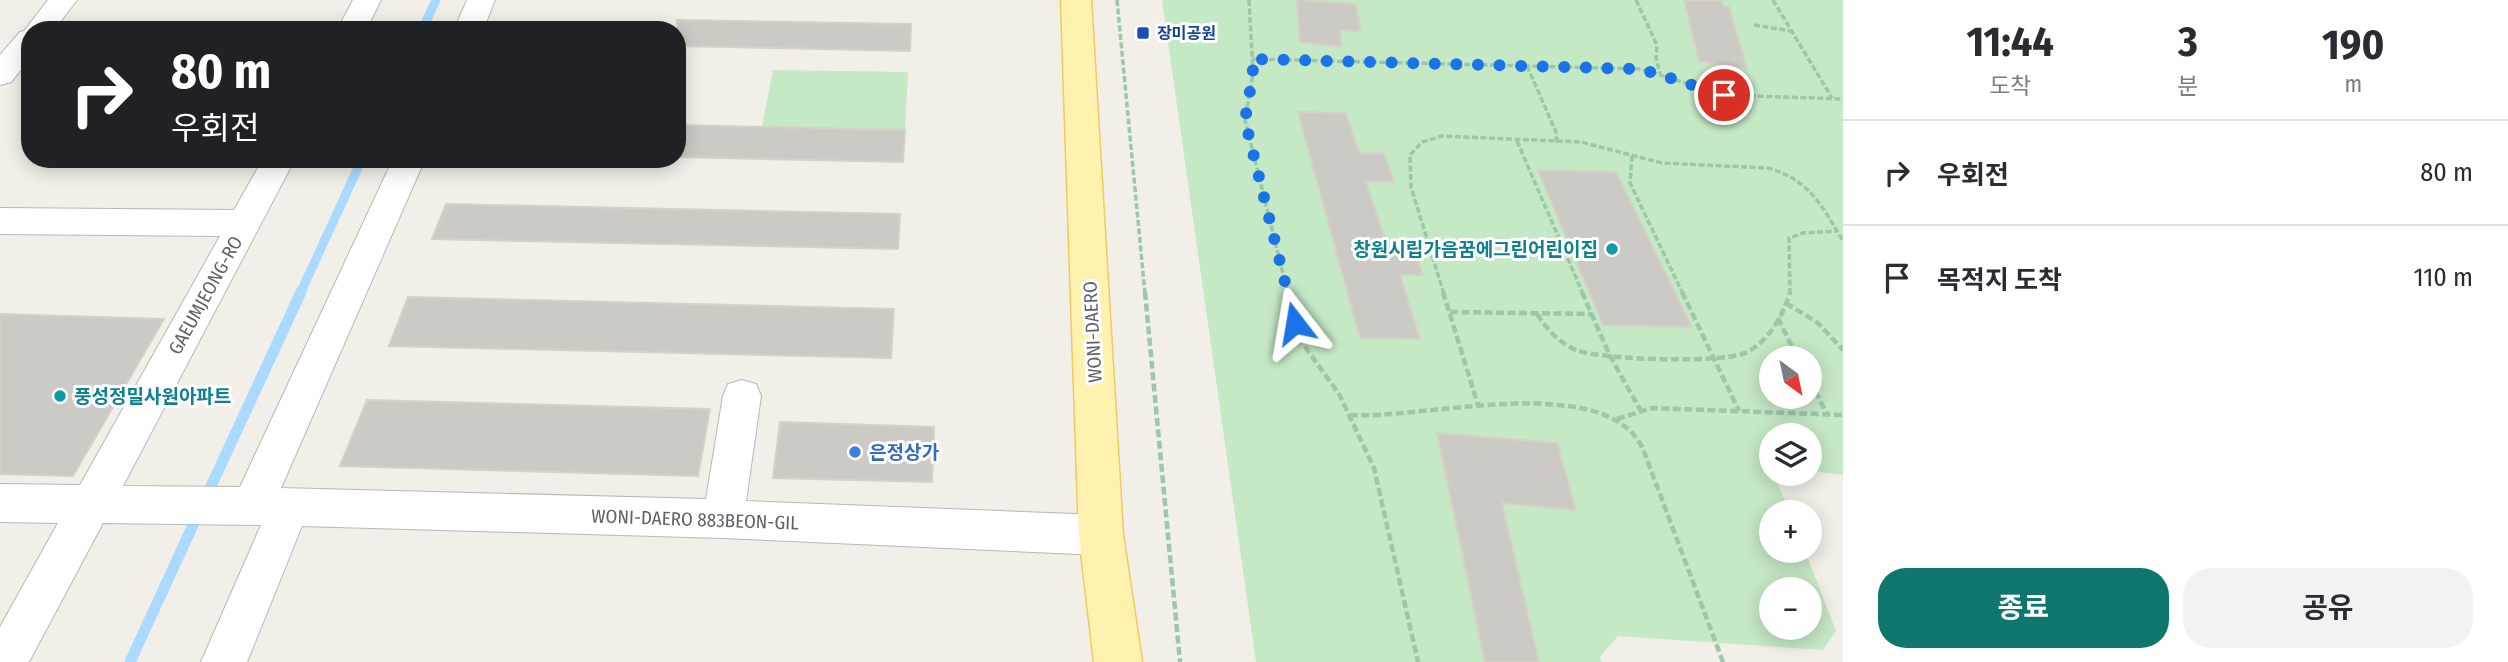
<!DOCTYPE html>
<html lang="ko">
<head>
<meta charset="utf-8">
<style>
	body { margin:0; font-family:"Fira Sans Condensed","Noto Sans KR",sans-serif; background:#f2f2f3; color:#2b2b33; height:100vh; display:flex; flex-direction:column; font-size:26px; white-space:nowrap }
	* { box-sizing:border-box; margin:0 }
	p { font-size:23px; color:#7c7c81 }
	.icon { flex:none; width:38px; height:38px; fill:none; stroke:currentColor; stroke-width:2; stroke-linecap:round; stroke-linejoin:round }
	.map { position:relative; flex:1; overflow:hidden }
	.sheet { display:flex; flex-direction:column; background:#fff; width:665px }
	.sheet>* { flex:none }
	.banner { position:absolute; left:21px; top:21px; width:665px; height:147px; border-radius:28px; box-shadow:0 4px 18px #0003; background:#202124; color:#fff; overflow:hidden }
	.needle { width:46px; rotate:147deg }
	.controls { position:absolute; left:1759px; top:346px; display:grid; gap:14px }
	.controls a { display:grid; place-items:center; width:63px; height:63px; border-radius:50%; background:#fff; box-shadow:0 4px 18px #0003; font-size:35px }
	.pin { position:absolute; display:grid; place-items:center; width:60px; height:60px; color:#fff; margin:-30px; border:4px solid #fff; border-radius:50%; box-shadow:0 2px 7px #0007 }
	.me { position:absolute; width:77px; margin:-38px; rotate:346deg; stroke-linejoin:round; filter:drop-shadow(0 0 5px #0008) }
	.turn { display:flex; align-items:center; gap:24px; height:147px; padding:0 35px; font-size:32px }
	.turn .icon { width:91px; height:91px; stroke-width:2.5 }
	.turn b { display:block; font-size:49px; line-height:60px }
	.eta { display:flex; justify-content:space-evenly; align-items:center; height:119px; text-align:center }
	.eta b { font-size:42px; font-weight:700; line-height:49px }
	.action { display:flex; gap:14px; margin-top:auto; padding:14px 35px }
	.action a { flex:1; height:80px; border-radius:28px; background:#0f766e; color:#fff; font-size:28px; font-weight:700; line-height:80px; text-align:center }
	.action a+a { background:#f2f2f3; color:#2b2b33 }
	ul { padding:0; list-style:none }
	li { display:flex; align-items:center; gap:21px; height:105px; padding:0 35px; border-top:2px solid #e1e1e2 }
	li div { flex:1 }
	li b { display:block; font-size:26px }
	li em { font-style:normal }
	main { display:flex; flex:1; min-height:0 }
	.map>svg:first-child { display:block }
</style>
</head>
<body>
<main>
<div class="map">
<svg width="1843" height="662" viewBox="0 0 1843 662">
	<rect width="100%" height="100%" fill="#f1efe8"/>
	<g fill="#c5e8c5" fill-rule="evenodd">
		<path d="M1162 0H1843V475L1810 471V436H1771V474H1774L1790 513H1771V551H1805L1836 631 1823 650 1618 636 1600 657 1602 662H1256ZM1771 359H1810V397H1771ZM1771 590H1810V628H1771Z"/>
		<path d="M773 70 908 72 905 130 762 127Z"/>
	</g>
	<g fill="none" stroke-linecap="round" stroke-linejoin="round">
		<g stroke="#aadaff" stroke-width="9">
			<path d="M422 30 436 0"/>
			<path d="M300 294 362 159"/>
		</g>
		<g stroke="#aadaff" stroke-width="11">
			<path d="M206 497 301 292"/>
			<path d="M130 662 199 512"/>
		</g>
	</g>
	<g fill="#cccac5" stroke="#d6d1c6" stroke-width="2">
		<path d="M1297 0 1356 4 1360 31 1340 30 1342 47 1300 42Z"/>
		<path d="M1684 0H1721L1723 6 1729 7 1747 69 1699 61Z"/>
		<path d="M677 20 911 24 910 51 677 46Z"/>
		<path d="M1298 112 1346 113 1359 153H1384L1394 182H1366L1386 242H1412L1423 275H1400L1420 339 1360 338Z"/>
		<path d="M677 125 905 130 903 162 677 157Z"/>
		<path d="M1538 170 1616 172 1692 327 1603 325Z"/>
		<path d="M446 204 900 214 898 249 432 239Z"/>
		<path d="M408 297 894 309 891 358 389 346Z"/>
		<path d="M0 314 164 319 73 476 0 474Z"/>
		<path d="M367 400 710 409 698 476 340 466Z"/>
		<path d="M780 422 934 427 932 482 773 478Z"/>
		<path d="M1437 433 1557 443 1576 510 1502 503 1539 662H1485Z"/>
	</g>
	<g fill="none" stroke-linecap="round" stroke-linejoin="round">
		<g stroke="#b5b8bc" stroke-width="2">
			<g id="minor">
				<path d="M48 0H77L54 30H30V59L11 82 0 85V55L20 32 24 31Z"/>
				<path d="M353 0H381L366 30H337Z"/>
				<path d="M467 0H495L483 30H454Z"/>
				<path d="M263 159H295L123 486 240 487 393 159H425L281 488 706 499 723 396 728 384 742 380 756 384 761 396 746 501 1101 515 1116 521 1122 535 1116 549 1101 555 723 538 302 526 247 662H201L261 525 103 523 29 662H0V627L58 523 0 522V484L80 485 220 236 0 234V208L234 210Z"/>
			</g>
		</g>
		<g stroke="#f2c960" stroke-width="3">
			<path id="major" d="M1061 0H1091L1123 535 1142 662H1094L1079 535Z"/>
		</g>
		<g stroke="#9cc7a9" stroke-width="3.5" stroke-dasharray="6 2.5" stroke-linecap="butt">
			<path d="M1117 0 1145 294"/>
			<path d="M1249 0 1253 73 1245 120 1288 294"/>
			<path d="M1636 0 1657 45 1656 58 1660 74"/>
			<path d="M1773 0 1832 98"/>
			<path d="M1754 25 1791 31"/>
			<path d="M1252 59 1641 69 1724 95 1843 99"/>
			<path d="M1527 66 1556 132 1557 143"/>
			<path d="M1517 141 1583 294"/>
			<path d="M1632 156 1630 183 1683 294"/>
			<path d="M1444 294 1411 187 1410 155 1422 142 1442 136 1581 142 1662 163 1768 168C1810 180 1822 206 1843 241"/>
			<path d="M1790 294 1789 238 1803 233 1836 231"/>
		</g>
		<g stroke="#9cc7a9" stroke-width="4.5" stroke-dasharray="8 3.5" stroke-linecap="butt">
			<path d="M1145 292 1180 662"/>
			<path d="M1287 292 1303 344 1339 394 1374 468 1418 662"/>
			<path d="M1443 292 1478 405"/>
			<path d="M1582 292 1610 356 1641 411"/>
			<path d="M1682 292 1739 411"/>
			<path d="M1786 303 1818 323 1843 350"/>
			<path d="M1450 312 1592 314"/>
			<path d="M1537 314C1547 329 1559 343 1576 350 1602 360 1715 363 1742 354 1766 346 1784 315 1790 292"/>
			<path d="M1778 318 1798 359"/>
			<path d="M1810 381 1827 414"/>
			<path d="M1350 415C1421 420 1606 369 1643 449L1723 662"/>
			<path d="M1617 419 1652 408 1843 415"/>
		</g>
		<use href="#minor" fill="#fff" fill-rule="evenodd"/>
		<use href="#major" fill="#fff2af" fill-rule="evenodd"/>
	</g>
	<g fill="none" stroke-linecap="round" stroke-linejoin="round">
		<path stroke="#1a73e8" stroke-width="12" stroke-dasharray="0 21.6" d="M1295 323 1245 120 1253 73 1252 59 1641 69 1724 95"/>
	</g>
	<rect fill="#1a4fb4" stroke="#fff" stroke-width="2.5" x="1136" y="26" width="14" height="14" rx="3.5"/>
	<g fill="#0f9aa8" stroke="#fff" stroke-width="2.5">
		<circle cx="1612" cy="249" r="7"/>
		<circle cx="60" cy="396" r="7"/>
	</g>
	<circle fill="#3f7fe0" stroke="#fff" stroke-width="2.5" cx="855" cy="452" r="7"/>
	<g text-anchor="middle" stroke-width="6" stroke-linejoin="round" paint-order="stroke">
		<g font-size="16" font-weight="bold" fill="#164399" stroke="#fff" text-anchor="start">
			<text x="1157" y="39">장미공원</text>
		</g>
		<g font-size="19" font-weight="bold" fill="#0d838f" stroke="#fff" text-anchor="end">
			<text x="1598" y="256">창원시립가음꿈에그린어린이집</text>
			<text x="74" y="403" text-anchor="start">풍성정밀사원아파트</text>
		</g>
		<g font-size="19" fill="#5f6368" stroke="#fff">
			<text transform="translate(205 295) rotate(-61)" y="7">GAEUMJEONG-RO</text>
			<text transform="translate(1092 332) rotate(-93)" y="7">WONI-DAERO</text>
			<text transform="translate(695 519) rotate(2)" y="7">WONI-DAERO 883BEON-GIL</text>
		</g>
		<g font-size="19" font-weight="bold" fill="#366cbe" stroke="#fff" text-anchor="start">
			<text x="869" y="459">은정상가</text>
		</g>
	</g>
</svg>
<div class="controls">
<a><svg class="needle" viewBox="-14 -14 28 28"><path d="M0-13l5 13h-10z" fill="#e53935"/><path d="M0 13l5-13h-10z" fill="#7c7c81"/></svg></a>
<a><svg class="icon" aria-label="layers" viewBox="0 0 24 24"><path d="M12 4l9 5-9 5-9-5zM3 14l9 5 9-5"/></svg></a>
<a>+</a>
<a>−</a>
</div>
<div class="pin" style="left:1724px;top:95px;background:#d93025"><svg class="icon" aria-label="arrive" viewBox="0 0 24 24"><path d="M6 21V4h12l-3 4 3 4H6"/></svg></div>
<svg class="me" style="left:1295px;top:323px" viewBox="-20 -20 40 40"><path d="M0-17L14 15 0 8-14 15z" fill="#1a73e8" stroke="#fff" stroke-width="4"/></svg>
<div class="banner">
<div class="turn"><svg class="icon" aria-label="right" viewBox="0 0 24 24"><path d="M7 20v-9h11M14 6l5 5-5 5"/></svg><div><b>80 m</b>우회전</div></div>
</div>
</div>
<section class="sheet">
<div class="eta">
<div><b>11:44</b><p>도착</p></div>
<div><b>3</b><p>분</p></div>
<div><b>190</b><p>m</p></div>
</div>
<ul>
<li><svg class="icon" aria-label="right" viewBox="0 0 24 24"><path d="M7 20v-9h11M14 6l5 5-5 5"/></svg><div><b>우회전</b></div><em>80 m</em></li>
<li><svg class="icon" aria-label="arrive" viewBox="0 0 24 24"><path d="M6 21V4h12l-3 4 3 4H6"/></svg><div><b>목적지 도착</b></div><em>110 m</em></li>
</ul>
<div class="action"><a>종료</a><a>공유</a></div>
</section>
</main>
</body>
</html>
